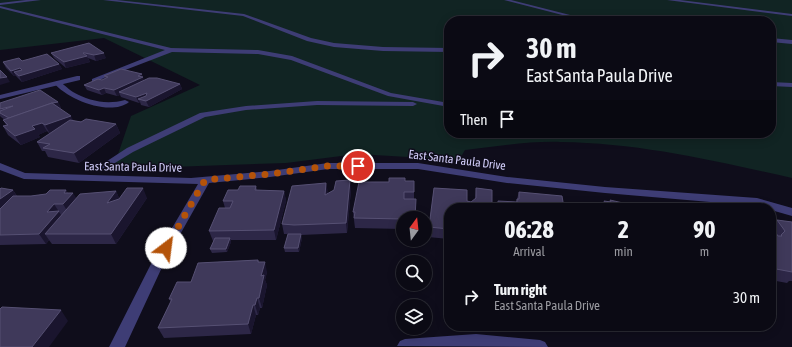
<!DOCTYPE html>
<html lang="en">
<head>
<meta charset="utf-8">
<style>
	body { margin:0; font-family:"Asap Condensed",sans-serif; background:#191822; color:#f1f3f6; height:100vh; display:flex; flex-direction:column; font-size:15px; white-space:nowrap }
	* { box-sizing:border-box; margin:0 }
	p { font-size:13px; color:#9a9aa0 }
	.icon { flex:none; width:22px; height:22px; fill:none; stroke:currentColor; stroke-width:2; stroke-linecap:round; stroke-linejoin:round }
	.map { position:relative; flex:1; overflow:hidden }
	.drawer { position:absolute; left:444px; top:203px; width:332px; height:128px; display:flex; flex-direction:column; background:#0b0a14; border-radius:16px; box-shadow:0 2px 10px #0003,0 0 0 1px #2b2b34 }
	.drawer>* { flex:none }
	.banner { position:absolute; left:444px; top:16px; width:332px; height:122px; border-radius:16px; box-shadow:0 2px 10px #0003,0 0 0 1px #2b2b34; background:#0b0a14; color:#f1f3f6; overflow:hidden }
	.needle { width:26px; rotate:15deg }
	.tools { position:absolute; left:396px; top:211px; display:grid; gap:8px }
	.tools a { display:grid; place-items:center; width:36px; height:36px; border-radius:50%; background:#0b0a14; box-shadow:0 2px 10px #0003,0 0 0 1px #2b2b34; font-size:20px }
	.pin { position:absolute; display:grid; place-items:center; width:34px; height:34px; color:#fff; margin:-17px; border:2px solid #fff; border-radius:50%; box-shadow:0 1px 4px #0007 }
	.me { position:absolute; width:44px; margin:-22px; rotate:30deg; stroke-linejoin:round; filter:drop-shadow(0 0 3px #0008) }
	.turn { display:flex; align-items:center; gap:14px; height:84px; padding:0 16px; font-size:18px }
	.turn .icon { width:52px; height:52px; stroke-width:2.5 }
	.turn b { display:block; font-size:28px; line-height:34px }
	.then { display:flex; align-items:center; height:38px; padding:0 16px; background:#0003; gap:8px; font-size:15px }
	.eta { display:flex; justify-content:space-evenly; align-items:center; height:68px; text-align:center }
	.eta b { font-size:24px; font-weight:700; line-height:28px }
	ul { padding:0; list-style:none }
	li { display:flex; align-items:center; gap:12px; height:52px; padding:0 16px }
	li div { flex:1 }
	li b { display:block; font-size:15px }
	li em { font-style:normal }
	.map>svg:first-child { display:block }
</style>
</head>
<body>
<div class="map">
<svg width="792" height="347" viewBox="0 0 792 347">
	<rect width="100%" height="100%" fill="#0f0d1b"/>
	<path fill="#112423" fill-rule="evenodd" d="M0 0H792V178C716 161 640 143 561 142 529 141 497 146 465 150L459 160 357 154 286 163 113 169 131 116 200 85 104 38 0 50ZM449 21H771V133H449Z"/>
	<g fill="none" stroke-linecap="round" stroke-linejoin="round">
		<g fill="#3e3d75" fill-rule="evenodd">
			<path d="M26 0H41L0 5V3Z"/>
			<path d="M103 0H117L244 14 311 38 334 43 383 47 449 48V52L383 51 334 47 307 41 243 16Z"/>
			<path d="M504 0H511L574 16 608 21 574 18Z"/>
			<path d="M667 0H680L792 14V16Z"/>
			<path d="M0 6 171 48 258 50 292 56 391 93 449 103V107L388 96 291 60 258 54 172 52 94 82 92 81V79L165 50 0 8Z"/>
			<path d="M771 38 792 40V44L771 42Z"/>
			<path d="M57 81C63 83 67 88 73 92 89 101 106 105 125 100L129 102C110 117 67 99 54 83Z"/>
			<path d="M771 82 792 83V87L771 86Z"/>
			<path d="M317 101 413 102 417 104 413 106 317 105 246 110 205 117 133 152 105 169H99L98 167 127 148 200 113 246 106Z"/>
		</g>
		<g fill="#3e3d75" fill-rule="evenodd">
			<path d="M77 76H80V80L0 99V95Z"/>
			<path d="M0 163 25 173 191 178 270 171 328 163H418L507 177 605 187 757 198 792 208V216L771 210V208L757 206 605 193 507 183 418 169H328L270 177 209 183 164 263 125 347H109L152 262 198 184 24 179 0 170Z"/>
			<path d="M476 334 540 340 545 342 548 347 397 346 400 341 405 339Z"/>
		</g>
	</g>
	<g fill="#2d2747">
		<path d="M89 43 106 58 96 61 88 58 90 62 66 68 54 58 51 53Z"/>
		<path d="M22 61 59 64 62 69 22 82 16 76H14L6 68 3 62Z"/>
		<path d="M104 76 180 84 182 89 149 107 141 105 140 102 139 103 121 97 120 95 117 96 106 93 102 95 87 90 84 85 102 80 105 79Z"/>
		<path d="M58 102 61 108H59L74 121 116 124 120 133 79 163 48 157 45 151H42L37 142 50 134 47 131 38 135 40 137 21 145 8 135 3 126 6 125 3 120H5L1 117 0 116V103Z"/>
		<path d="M414 181V199L403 218V229L355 228 353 212Z"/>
		<path d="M326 183 327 194 351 190 347 233 301 235 302 238 299 252H285L284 248 288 234H284L282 224Z"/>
		<path d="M256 186 257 190 284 191 286 201 276 240H231V242L227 252 212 253 210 249 214 241H213L209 231 225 208 223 201 238 190Z"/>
		<path d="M434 188 467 190V201L471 202 475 199 476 188 492 190V208H449V239L428 237 429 227Z"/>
		<path d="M0 189 13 190 17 196H31L46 194 66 190 68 193 76 198 116 191 119 198H147L116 244H52L49 240 46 244 0 245Z"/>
		<path d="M519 192 564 208H497L498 201 516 202Z"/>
		<path d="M610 200 624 206 635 208H573L575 204 603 205 604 201H610Z"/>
		<path d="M777 220 792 222V281H789L787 283 771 280V226L772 227Z"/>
		<path d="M258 260 259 262 267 272 265 280 267 285 262 308H260L258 315H256L251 334 164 338 158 328 171 302 169 299 191 282Z"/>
	</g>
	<g fill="#1a152e">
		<path d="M83 53H85L90 62 66 68 64 62Z"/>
		<path d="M104 53 106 58 96 61 94 55Z"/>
		<path d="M59 64 62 69 22 82 19 76Z"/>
		<path d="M20 68 23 74 14 72 16 76H14L11 71Z"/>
		<path d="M142 74 145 83 119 92 120 95 117 96 114 90Z"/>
		<path d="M7 77 10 82 0 85V78Z"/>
		<path d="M180 84 182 89 149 107 146 101Z"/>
		<path d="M104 88 106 93 102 95 99 90Z"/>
		<path d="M147 93 149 99H138L140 102 139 103 136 97Z"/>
		<path d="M58 102 61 108 13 124 9 118Z"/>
		<path d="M71 116 75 124 50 134 45 125Z"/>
		<path d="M42 123 47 131 38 135 40 137 21 145 15 136 32 126Z"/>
		<path d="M116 124 120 133 79 163 74 153Z"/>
		<path d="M350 180 351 190 347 233 346 223Z"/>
		<path d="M326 183 328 192 326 205 325 195Z"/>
		<path d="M143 188 147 198 116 244 111 234Z"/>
		<path d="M13 190 19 200 0 213V199Z"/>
		<path d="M66 190 70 196 73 193 79 202 69 214 63 204 64 193Z"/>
		<path d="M116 191 120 200 107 203Z"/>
		<path d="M284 191 286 201 276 240 274 230Z"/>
		<path d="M54 204 65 221 45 234 49 240 46 244 39 234 47 212Z"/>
		<path d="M301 234 302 238 299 252 298 248Z"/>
		<path d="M230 238 231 242 227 252 226 249Z"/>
		<path d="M265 262 267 272 265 280 267 285 262 308 259 298 261 276Z"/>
		<path d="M257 298 260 308 258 315 255 305Z"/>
		<path d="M253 305 256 315 251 334 248 324Z"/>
		<path d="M61 310 68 321 49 347H32Z"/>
	</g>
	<g fill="#3f395a" stroke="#565073">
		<path d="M89 43 104 53 94 55 85 53H83L87 56 64 62 51 53Z"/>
		<path d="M47 54 59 64 19 76 14 72 22 70 20 68 11 71 3 62 19 58 22 61Z"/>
		<path d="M121 69 142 74 138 76 143 77 114 90 104 88 99 90 84 85 98 79 102 80 108 77 104 76Z"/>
		<path d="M0 70 7 77 0 78Z"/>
		<path d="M149 78H157L180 84 146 101 138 99 146 96 147 93 136 97 119 92Z"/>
		<path d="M40 90 58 102 52 103 9 118 0 113V111L13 106 0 109V103Z"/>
		<path d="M52 103 71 116 45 125 42 123 32 126 35 129 15 136 3 126 8 125 3 120Z"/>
		<path d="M86 119 116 124 74 153 43 148 50 144 37 142 70 120 81 122Z"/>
		<path d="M389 178H405V181H414V192H404V199H416L415 218H403V219L354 218 355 212H353L359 182H389Z"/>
		<path d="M350 180 346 223 294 225 282 224 292 186 326 183 325 195 334 190 336 181Z"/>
		<path d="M240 186H256L255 190 284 191 274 230 209 231 219 208H230L233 201H223L228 190H238Z"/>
		<path d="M1 188 13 190 0 199V189Z"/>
		<path d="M127 188H143L111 234H45L80 194 116 191 107 203 119 199Z"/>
		<path d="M434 188 467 190V201L471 202 476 198V188L492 190V208H449V229L429 227Z"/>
		<path d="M50 190H66L64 193H73L63 204H54L47 212 59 211 39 234 0 235V209L13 196H31L46 194Z"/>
		<path d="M519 192 562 196 564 208H498V201L517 202V199H519Z"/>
		<path d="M610 200 623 203 624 206 635 207V208H576L575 204 606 205 604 201 611 202Z"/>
		<path d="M664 206 677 208H665Z"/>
		<path d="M777 220 792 222V272L771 268V226L778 236H782L781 235 785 231Z"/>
		<path d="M288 234H301L298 248H284Z"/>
		<path d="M215 238H230L226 249H210Z"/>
		<path d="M258 260V262H265L261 276 264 275 259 298H257L255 305H253L248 324 158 328 172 299H169L177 282H191L198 263Z"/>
		<path d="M2 307 61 310 32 347H0V309Z"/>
	</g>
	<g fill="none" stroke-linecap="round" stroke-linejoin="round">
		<path stroke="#b45309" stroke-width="7" stroke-dasharray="0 12.6" d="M166 248 205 180 270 174 328 166H358"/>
	</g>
	<g text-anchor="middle" stroke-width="3" stroke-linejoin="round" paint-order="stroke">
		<g font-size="12" fill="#d1cdf9" stroke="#0f0d1b">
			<text transform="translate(457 160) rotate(7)" y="4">East Santa Paula Drive</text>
			<text transform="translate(133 167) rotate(1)" y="4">East Santa Paula Drive</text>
		</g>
	</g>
</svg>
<div class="tools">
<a><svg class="needle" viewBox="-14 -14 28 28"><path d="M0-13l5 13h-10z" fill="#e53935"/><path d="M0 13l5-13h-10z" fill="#9a9aa0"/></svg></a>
<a><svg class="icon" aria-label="search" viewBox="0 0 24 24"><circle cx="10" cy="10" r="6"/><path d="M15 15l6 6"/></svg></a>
<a><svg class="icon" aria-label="layers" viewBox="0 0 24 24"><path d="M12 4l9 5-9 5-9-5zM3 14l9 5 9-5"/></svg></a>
</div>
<div class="pin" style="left:358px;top:166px;background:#d93025"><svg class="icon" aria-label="arrive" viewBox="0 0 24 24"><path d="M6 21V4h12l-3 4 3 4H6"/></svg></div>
<svg class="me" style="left:166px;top:248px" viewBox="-20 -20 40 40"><circle r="19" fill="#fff"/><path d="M0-13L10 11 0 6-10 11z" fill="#b45309"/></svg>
<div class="banner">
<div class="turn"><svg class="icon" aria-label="right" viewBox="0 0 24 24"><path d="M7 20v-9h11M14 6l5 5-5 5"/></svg><div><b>30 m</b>East Santa Paula Drive</div></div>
<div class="then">Then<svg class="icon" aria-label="arrive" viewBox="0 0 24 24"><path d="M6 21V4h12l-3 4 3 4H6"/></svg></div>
</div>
<section class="drawer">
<div class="eta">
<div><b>06:28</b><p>Arrival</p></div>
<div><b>2</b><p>min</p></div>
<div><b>90</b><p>m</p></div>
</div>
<ul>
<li><svg class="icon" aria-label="right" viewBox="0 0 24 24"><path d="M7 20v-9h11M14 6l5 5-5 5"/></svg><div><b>Turn right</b><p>East Santa Paula Drive</p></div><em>30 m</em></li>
</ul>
</section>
</div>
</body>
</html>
